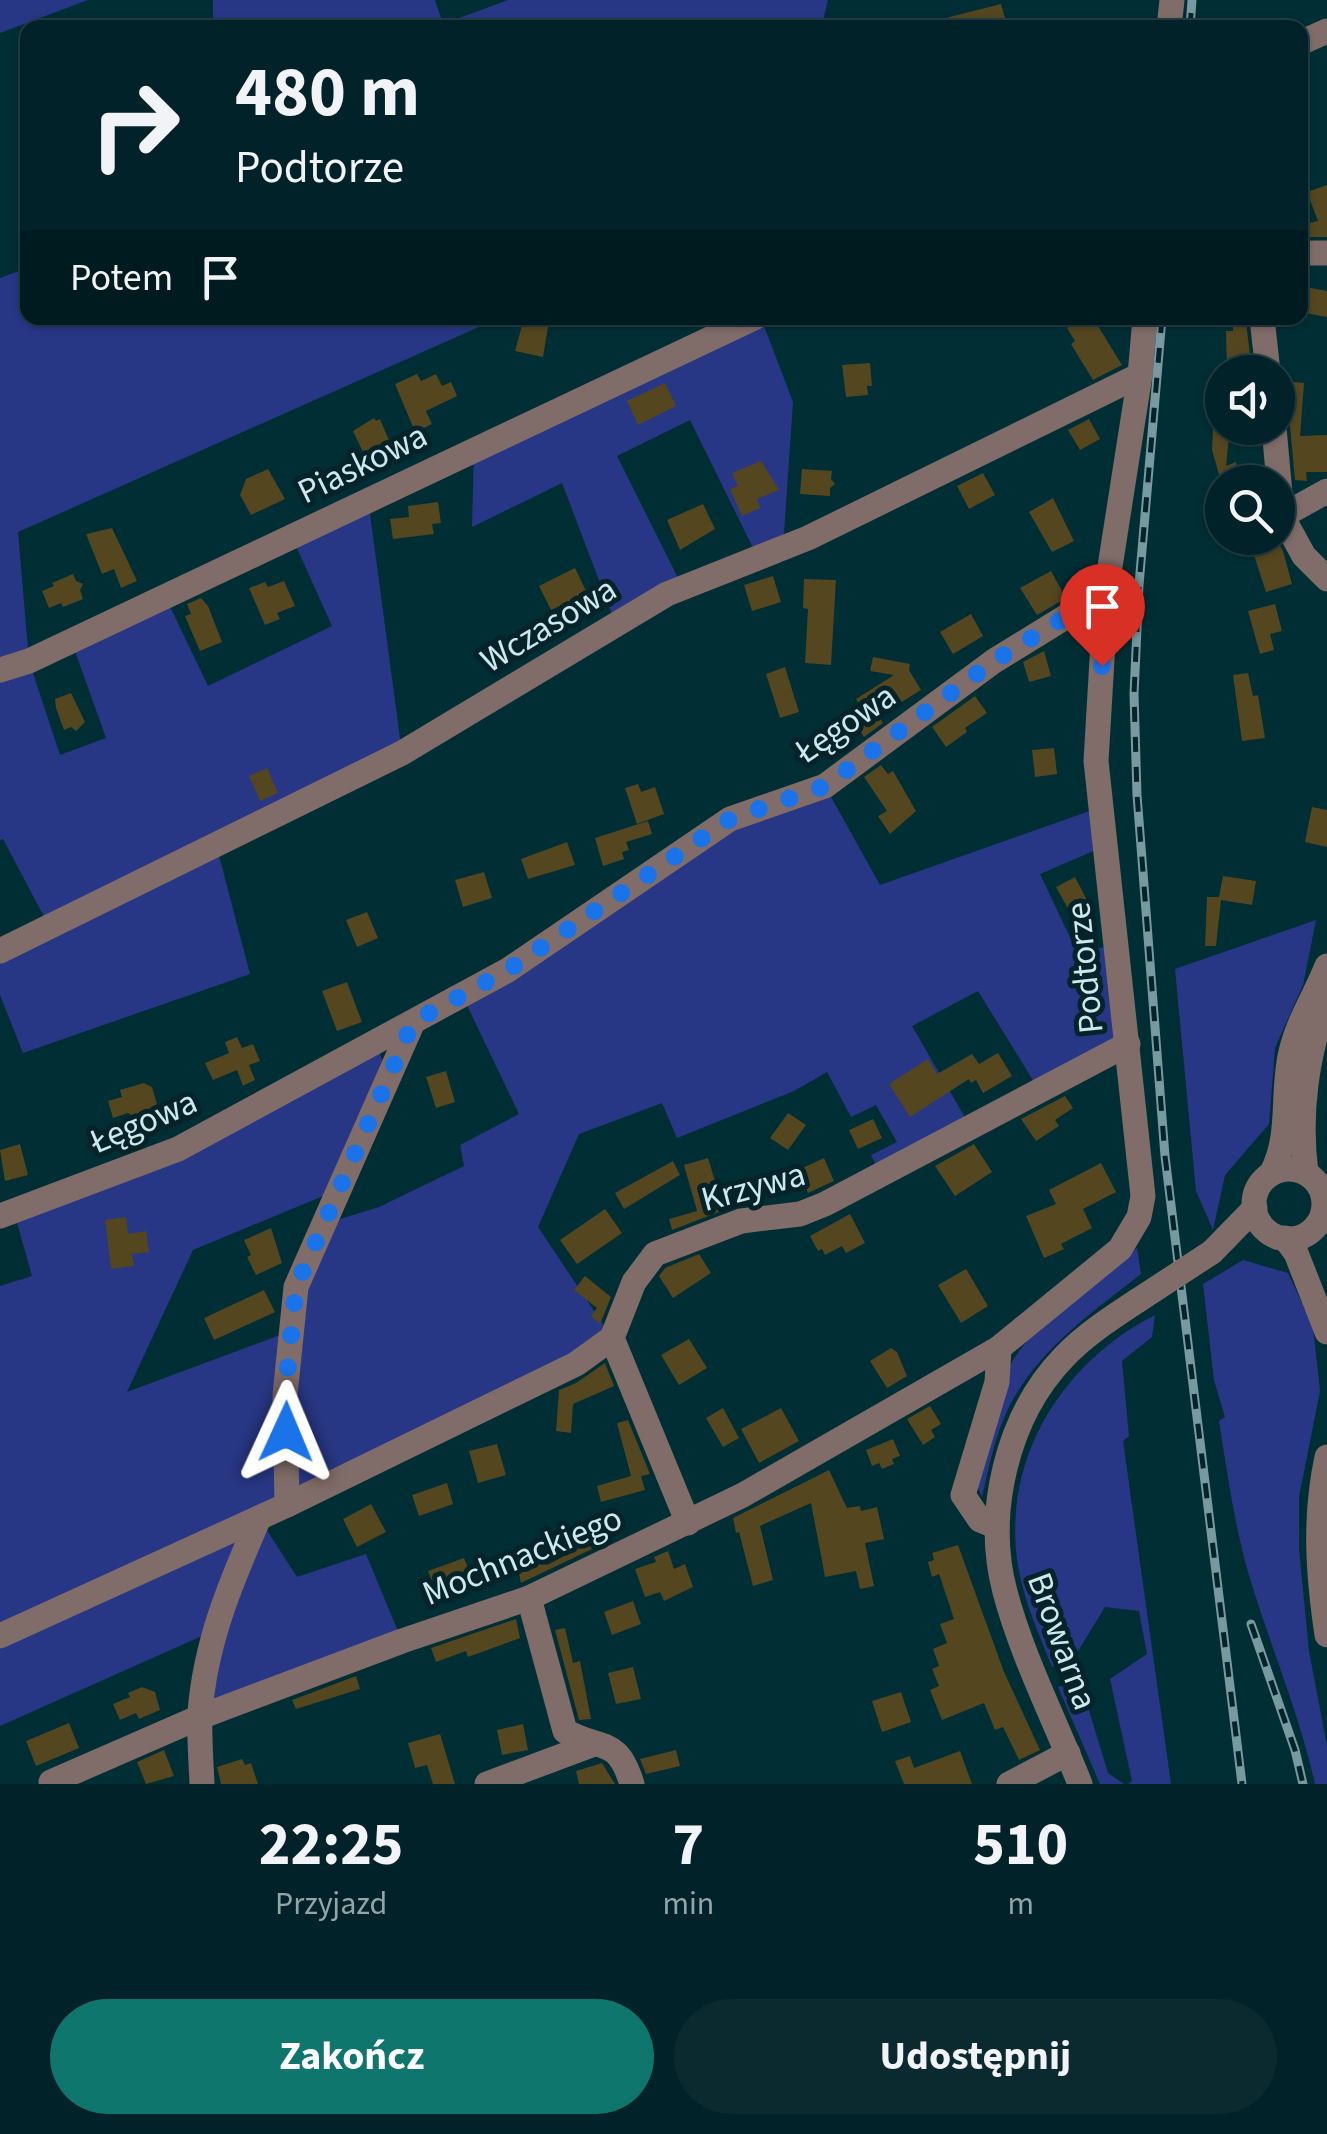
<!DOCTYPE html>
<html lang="pl">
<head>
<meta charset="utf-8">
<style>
	body { margin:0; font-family:"Source Sans 3",sans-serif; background:#0a2a30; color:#f1f3f6; height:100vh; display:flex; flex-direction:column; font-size:38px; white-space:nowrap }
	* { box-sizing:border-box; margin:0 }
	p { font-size:32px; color:#95a4a8 }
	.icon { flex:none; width:55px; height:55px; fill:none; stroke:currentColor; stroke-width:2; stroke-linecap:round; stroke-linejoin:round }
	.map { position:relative; height:1784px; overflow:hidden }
	.drawer { display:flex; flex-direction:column; background:#002228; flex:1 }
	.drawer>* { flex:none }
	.guide { position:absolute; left:20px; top:20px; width:1288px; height:305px; border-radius:20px; box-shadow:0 2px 8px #0004,0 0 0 2px #223f45; background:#002228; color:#f1f3f6; overflow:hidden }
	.fabs { position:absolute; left:1205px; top:355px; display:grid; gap:20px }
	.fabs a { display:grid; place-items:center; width:90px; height:90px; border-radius:50%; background:#002228; box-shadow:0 2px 8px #0004,0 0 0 2px #223f45; font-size:50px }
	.pin { position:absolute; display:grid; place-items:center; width:85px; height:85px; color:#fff; margin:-102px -42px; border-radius:50% 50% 50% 0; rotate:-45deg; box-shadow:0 0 10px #0007 }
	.pin .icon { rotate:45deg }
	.me { position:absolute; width:110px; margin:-55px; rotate:1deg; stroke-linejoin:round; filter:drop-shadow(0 0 8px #0008) }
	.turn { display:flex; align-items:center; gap:35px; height:210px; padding:0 50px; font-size:45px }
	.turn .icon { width:130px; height:130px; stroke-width:2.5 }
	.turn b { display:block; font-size:70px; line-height:85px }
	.then { display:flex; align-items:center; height:95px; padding:0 50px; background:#0003; gap:20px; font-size:38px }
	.eta { display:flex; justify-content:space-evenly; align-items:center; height:170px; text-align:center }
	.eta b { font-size:60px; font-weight:700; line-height:70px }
	.button { display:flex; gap:20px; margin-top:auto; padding:20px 50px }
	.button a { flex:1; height:115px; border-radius:60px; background:#0f766e; color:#fff; font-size:40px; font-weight:700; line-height:115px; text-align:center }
	.button a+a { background:#0a2a30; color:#f1f3f6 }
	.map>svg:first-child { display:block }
</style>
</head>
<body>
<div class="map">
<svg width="1327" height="1784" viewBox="0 0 1327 1784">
	<rect width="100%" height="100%" fill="#002e35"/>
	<g fill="#283785">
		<path d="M0 0H88L0 33Z"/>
		<path d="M213 0H435L443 24 508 0H828L821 28 192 27 213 18Z"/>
		<path d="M27 268 28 318H499L18 532 29 661 60 755 106 738 71 640 164 594 208 686 332 626 291 535 368 499 402 753 216 844 250 974 23 1053 0 995V958L49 926 3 839 0 840V278Z"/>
		<path d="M761 318 793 402 783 548 758 558 690 420 617 456 683 588 616 625 562 483 472 527 474 449Z"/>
		<path d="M825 786 880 885 1101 807 1105 846 1040 874 1077 952 1117 945 1128 1044 1039 1090 978 991 912 1026 970 1126 880 1172 871 1155 897 1142 876 1105 851 1117 827 1072 794 1091 677 1138 662 1103 579 1134 538 1227 612 1338 259 1518 297 1577 366 1554 402 1641 200 1723 213 1631 0 1726V1286L32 1276 16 1219 375 1042 389 1077 340 1189 193 1250 127 1392 291 1331 324 1224 379 1207 464 1166 460 1145 519 1114 462 995 730 819Z"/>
		<path d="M1316 920 1303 985 1275 1048 1269 1124 1225 1175 1213 1230 1196 1191 1175 969Z"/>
		<path d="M1137 1248 1141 1274C1091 1313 1038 1350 1009 1407 995 1435 989 1467 982 1497L976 1483C986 1444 992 1397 1012 1362 1034 1324 1086 1289 1120 1260Z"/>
		<path d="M1243 1260 1288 1273 1313 1327 1320 1391 1299 1497V1549L1309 1651 1327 1746V1784H1315C1299 1712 1269 1643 1248 1572 1234 1522 1227 1472 1219 1421L1225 1417 1214 1380 1203 1284Z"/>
		<path d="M1155 1315 1152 1337 1122 1361 1129 1436 1123 1441 1171 1784H1128L1132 1781 1110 1679 1147 1654 1139 1611 1105 1607 1072 1661 1052 1667C1039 1634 1024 1601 1018 1566 1001 1460 1062 1362 1155 1315Z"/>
		<path d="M1080 1681 1108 1773 1124 1784H1100L1058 1687Z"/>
	</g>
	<g fill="#54461f">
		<path d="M1001 4 1008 28H927L926 23Z"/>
		<path d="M1327 185V237H1308L1305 224 1318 221 1307 192Z"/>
		<path d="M1300 286 1327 291V317L1300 312Z"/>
		<path d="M524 318 538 320 537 324 548 327 543 357 515 351Z"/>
		<path d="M1084 318H1093L1122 365 1093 380 1071 344 1075 341 1067 328Z"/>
		<path d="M1246 322 1252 372H1227L1226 331H1233V323Z"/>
		<path d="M870 363 872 386H867L868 395 846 397 842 365Z"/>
		<path d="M417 374 421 381 436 374 442 386 451 382 457 396 426 411 432 424 415 432 395 384Z"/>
		<path d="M1282 381 1304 383 1300 436 1327 435V472H1306L1307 481 1295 480 1290 426 1280 413Z"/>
		<path d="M665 383 676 406 638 425 627 401Z"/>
		<path d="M374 418 376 421 380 419 391 445 365 456 353 431Z"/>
		<path d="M1089 419 1100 439 1080 450 1068 430Z"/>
		<path d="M1213 428H1230L1226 466 1236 462 1241 479 1222 485 1212 450Z"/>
		<path d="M761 461 779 490 757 499 760 508 742 516 730 489 738 486 732 473Z"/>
		<path d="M268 469 285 499 251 515 240 495 246 479Z"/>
		<path d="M802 469 832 471 831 479 835 484 830 488V496L800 494Z"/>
		<path d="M983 473 995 495 969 509 957 486Z"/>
		<path d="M1053 498 1074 541 1052 552 1029 512Z"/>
		<path d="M438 502 441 523 432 524 434 534 393 539 390 519 409 517 408 506Z"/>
		<path d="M703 504 715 529 680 550 667 520Z"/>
		<path d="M112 528 137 581 121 588 114 569 102 574 86 534Z"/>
		<path d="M1254 538H1275L1283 551 1292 584 1266 592 1252 549 1257 547Z"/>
		<path d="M575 568 587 593 551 610 539 586Z"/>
		<path d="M1051 571 1066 598 1037 615 1020 588Z"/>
		<path d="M73 574 76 581 83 584 80 590 83 599 63 607 61 603 49 608 42 591 54 586 52 583Z"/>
		<path d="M773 576 781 602 752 611 744 585Z"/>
		<path d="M804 579 836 580 831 665 805 663 808 609 803 608Z"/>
		<path d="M284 581 295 606 277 613 280 619 265 625 249 588 265 582 268 587Z"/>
		<path d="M201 598 208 606 222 642 200 651 185 616 191 614 187 604Z"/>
		<path d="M1275 604 1282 631 1270 634 1274 650 1260 654 1248 611Z"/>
		<path d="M971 614 983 636 953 654 940 632Z"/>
		<path d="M1044 651 1051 676 1029 682 1023 662Z"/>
		<path d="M873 657 910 664 909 670 921 690 879 716 883 723 864 737 855 722 861 719 858 714 863 711 856 699 894 675 870 671Z"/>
		<path d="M785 667 799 712 780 718 766 674Z"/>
		<path d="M1248 673 1253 696 1258 695 1265 738 1242 741 1233 675Z"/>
		<path d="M71 693 85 722 76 731 71 727 64 730 56 708 55 699Z"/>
		<path d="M975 696 987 713 965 728 967 732 946 747 932 727Z"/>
		<path d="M1054 748 1057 774 1035 777 1032 750Z"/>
		<path d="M881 765 888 774 893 771 916 811 890 834 878 816 887 811 864 777Z"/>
		<path d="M267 768 278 793 260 801 249 776Z"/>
		<path d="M638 784 641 792 655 787 664 814 637 824 625 788Z"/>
		<path d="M1312 807 1327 810V847L1305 842Z"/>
		<path d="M648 821 652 834 626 842 629 850 622 852 624 859 603 866 595 838Z"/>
		<path d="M567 842 575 865 528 879 521 859Z"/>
		<path d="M484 872 492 898 463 907 455 880Z"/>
		<path d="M1223 876 1256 881 1252 905 1221 900 1216 946H1205L1207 897H1219Z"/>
		<path d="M1075 877 1088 902 1070 912 1056 887Z"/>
		<path d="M367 912 378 938 357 947 346 920Z"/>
		<path d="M347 982 362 1022 337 1031 322 991Z"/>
		<path d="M237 1037 242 1048 253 1044 260 1061 249 1065 255 1080 243 1086 237 1070 213 1080 205 1063 229 1053 225 1042Z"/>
		<path d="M998 1053 1012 1076 983 1093 976 1080 971 1083 969 1079 910 1117 889 1084 928 1059 937 1074 972 1054 979 1064Z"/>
		<path d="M446 1071 455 1102 436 1108 426 1077Z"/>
		<path d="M144 1083 152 1087 157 1104 152 1114 137 1118 128 1113 113 1118 108 1101 122 1097 120 1090Z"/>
		<path d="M1065 1096 1073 1108 1055 1120 1059 1126 1036 1141 1021 1119Z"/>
		<path d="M788 1113 806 1125 788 1150 770 1138Z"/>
		<path d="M873 1119 882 1138 858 1149 849 1130Z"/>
		<path d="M20 1144 28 1175 5 1181 0 1150Z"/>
		<path d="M974 1144 992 1172 955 1196 935 1166Z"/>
		<path d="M708 1158 722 1204 731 1202 732 1207 672 1230 669 1219 697 1211 684 1165Z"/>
		<path d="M824 1158 834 1181 808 1193 804 1183 798 1186 794 1172Z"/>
		<path d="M673 1161 680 1175 624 1209 615 1193Z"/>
		<path d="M1101 1163 1116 1192 1083 1209 1092 1228 1061 1244 1064 1249 1044 1258 1026 1216 1056 1204 1049 1190Z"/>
		<path d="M605 1209 622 1233 577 1264 560 1240Z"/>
		<path d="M850 1214 865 1243 846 1253 842 1246 825 1255 822 1249 818 1251 810 1236Z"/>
		<path d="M126 1217 128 1234 146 1231 149 1252 132 1254 134 1266 111 1269 105 1220Z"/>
		<path d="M271 1228 282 1263 256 1275 247 1257 251 1255 244 1240Z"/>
		<path d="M699 1254 711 1273 673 1298 659 1276 665 1268Z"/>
		<path d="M966 1269 988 1306 961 1323 938 1285Z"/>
		<path d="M585 1276 611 1297 600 1324 591 1316 597 1308 574 1290Z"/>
		<path d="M264 1290 275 1312 214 1340 204 1318Z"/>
		<path d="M689 1339 707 1368 679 1385 661 1355Z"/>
		<path d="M891 1348 897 1352 907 1376 887 1388 870 1361Z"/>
		<path d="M605 1363 614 1386 573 1404 571 1433 556 1431 559 1390 576 1383Z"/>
		<path d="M930 1406 941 1424 931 1430 935 1437 923 1445 907 1419Z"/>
		<path d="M723 1408 739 1438 723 1447 706 1418Z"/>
		<path d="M781 1408 799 1441 759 1463 741 1429Z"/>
		<path d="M628 1420 650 1474 641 1476 645 1490 601 1502 597 1486 631 1476 617 1423Z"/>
		<path d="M893 1439 900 1456 892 1459 894 1464 882 1469 879 1463 872 1466 866 1450Z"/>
		<path d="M497 1444 506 1475 478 1483 469 1451Z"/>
		<path d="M829 1470 847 1508 860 1506 861 1511 877 1507 884 1539 865 1543 874 1586 860 1589 856 1571 825 1577 811 1503 760 1526 773 1580 753 1586 739 1532 736 1533 733 1518Z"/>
		<path d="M447 1483 453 1504 419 1516 412 1495Z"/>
		<path d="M371 1504 386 1532 357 1547 343 1519Z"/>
		<path d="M587 1538 592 1549 521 1583 519 1573 523 1572 530 1554 547 1565 572 1552 569 1547Z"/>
		<path d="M958 1545 1004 1672 1040 1750 1019 1760 1003 1727 995 1730 984 1703 942 1720 930 1690 939 1686 932 1669 939 1666 933 1649 947 1643 940 1624 954 1619 939 1574 932 1577 928 1562 934 1560 932 1553Z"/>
		<path d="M668 1551 674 1569 685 1564 693 1587 664 1601 660 1592 645 1597 635 1569 656 1562 654 1557Z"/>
		<path d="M464 1558 475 1586 439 1599 428 1571Z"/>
		<path d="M633 1601 641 1624 612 1635 604 1612Z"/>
		<path d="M516 1619 520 1638 468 1657 466 1651 436 1662 431 1648Z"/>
		<path d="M565 1628 573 1663 580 1661 591 1719 579 1720 555 1630Z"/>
		<path d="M633 1667 641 1699 616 1704 608 1673Z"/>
		<path d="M356 1676 360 1689 296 1709 292 1700Z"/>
		<path d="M142 1687 155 1692 160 1710 139 1719 136 1713 120 1720 113 1704 130 1697 128 1693Z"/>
		<path d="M901 1692 911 1722 882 1732 872 1701Z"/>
		<path d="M69 1723 79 1748 36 1766 26 1741Z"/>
		<path d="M523 1724 528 1750 502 1755 497 1730Z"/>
		<path d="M440 1734 455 1784H433L427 1765 415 1768 408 1743Z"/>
		<path d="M164 1750 174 1776 146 1784 137 1762Z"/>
		<path d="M676 1750 680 1766 646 1774 640 1759Z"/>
		<path d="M960 1751 972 1784H904L895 1761 910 1756 914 1768Z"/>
		<path d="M242 1759 245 1765 251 1763 258 1784H221L217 1767Z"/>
		<path d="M602 1763 615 1784H579L576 1771Z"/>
	</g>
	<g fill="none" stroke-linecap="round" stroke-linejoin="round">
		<g stroke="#806c68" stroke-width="25">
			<path d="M1169 28 1172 0"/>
			<path d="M1300 43 1327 31"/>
			<path d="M1300 253H1327"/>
			<path d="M1262 318 1268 372"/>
			<path d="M1274 428 1282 516 1304 556 1327 579"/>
			<path d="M1282 516 1327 491"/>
			<path d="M0 670 29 661 754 318"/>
			<path d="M0 951 402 753 667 594 808 538 1140 375"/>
			<circle cx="1289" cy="1204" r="35"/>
			<path d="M1306 1173C1298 1112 1307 1056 1327 997"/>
			<path d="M1271 1174C1292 1136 1281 1093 1291 1052 1298 1021 1315 996 1327 966"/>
			<path d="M0 1216 178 1149 508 970 730 819 825 786 994 661 1106 592"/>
			<path d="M1285 1238 1296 1253 1327 1332"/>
			<path d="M1212 1252 1255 1208"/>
			<path d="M1327 1457C1314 1518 1318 1574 1327 1635"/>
			<path d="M287 1505 285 1395 296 1287 413 1022"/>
			<path d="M688 1523 612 1338 634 1282 655 1254 741 1221 800 1214 825 1204 1128 1044"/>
			<path d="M997 1527 980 1520 963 1495 997 1382 999 1348 1120 1249 1139 1217 1143 1196 1096 761 1106 592 1140 375 1145 318"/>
			<path d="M529 1598 565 1731C603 1752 617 1736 632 1784"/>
			<path d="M0 1636 287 1505 576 1364 612 1338"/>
			<path d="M51 1782 200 1717 402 1641 529 1598 743 1495 999 1348"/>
			<path d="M202 1784C201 1761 199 1736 200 1713 205 1643 231 1582 259 1518"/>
			<path d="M487 1784 594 1744"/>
			<path d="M1009 1784 1068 1753"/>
			<path d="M1080 1784C1055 1720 1023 1659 1005 1592 984 1513 1007 1416 1064 1357 1085 1335 1111 1318 1137 1301"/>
		</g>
		<g stroke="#769aa0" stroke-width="9">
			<g id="rail">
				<path d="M1190 28 1192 0"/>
				<path d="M1162 318 1139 585 1134 694 1137 795 1165 1156 1242 1784"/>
				<path d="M1251 1624 1295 1750 1303 1784"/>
			</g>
		</g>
		<use href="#rail" stroke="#052328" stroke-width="5" stroke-dasharray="15" stroke-linecap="butt"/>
		<path stroke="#806c68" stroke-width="25" d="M1137 1301 1212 1252"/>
	</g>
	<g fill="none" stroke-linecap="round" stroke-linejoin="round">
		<path stroke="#1a73e8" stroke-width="18" stroke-dasharray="0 32.4" d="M286 1432 285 1395 296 1287 413 1022 508 970 730 819 825 786 994 661 1106 592 1102 666"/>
	</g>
	<g text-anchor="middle" stroke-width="10" stroke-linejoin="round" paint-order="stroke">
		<g font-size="35" fill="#cde9ee" stroke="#052328">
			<text transform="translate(362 463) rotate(-26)" y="12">Piaskowa</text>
			<text transform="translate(548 624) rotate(-31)" y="12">Wczasowa</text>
			<text transform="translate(845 723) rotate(-34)" y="12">Łęgowa</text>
			<text transform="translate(1084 968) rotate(-96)" y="12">Podtorze</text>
			<text transform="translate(143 1121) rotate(-23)" y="12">Łęgowa</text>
			<text transform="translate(753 1186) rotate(-15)" y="12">Krzywa</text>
			<text transform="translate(522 1555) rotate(-22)" y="12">Mochnackiego</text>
			<text transform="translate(1063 1641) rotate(70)" y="12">Browarna</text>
		</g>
	</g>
</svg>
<div class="fabs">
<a><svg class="icon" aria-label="sound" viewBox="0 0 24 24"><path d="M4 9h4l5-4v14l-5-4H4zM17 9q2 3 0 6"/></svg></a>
<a><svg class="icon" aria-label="search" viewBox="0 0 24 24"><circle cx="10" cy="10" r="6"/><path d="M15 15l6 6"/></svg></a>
</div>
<div class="pin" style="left:1102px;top:666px;background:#d93025"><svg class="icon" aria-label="arrive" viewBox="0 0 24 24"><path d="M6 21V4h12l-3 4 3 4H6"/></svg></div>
<svg class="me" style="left:286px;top:1432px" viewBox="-20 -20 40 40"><path d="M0-17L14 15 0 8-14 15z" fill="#1a73e8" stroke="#fff" stroke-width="4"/></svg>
<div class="guide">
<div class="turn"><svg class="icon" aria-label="right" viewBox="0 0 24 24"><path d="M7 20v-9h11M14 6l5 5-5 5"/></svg><div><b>480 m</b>Podtorze</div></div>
<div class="then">Potem<svg class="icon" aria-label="arrive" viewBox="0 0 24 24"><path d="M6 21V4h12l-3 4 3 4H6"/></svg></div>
</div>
</div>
<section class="drawer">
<div class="eta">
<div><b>22:25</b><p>Przyjazd</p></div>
<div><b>7</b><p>min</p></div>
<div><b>510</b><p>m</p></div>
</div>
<div class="button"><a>Zakończ</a><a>Udostępnij</a></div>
</section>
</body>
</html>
